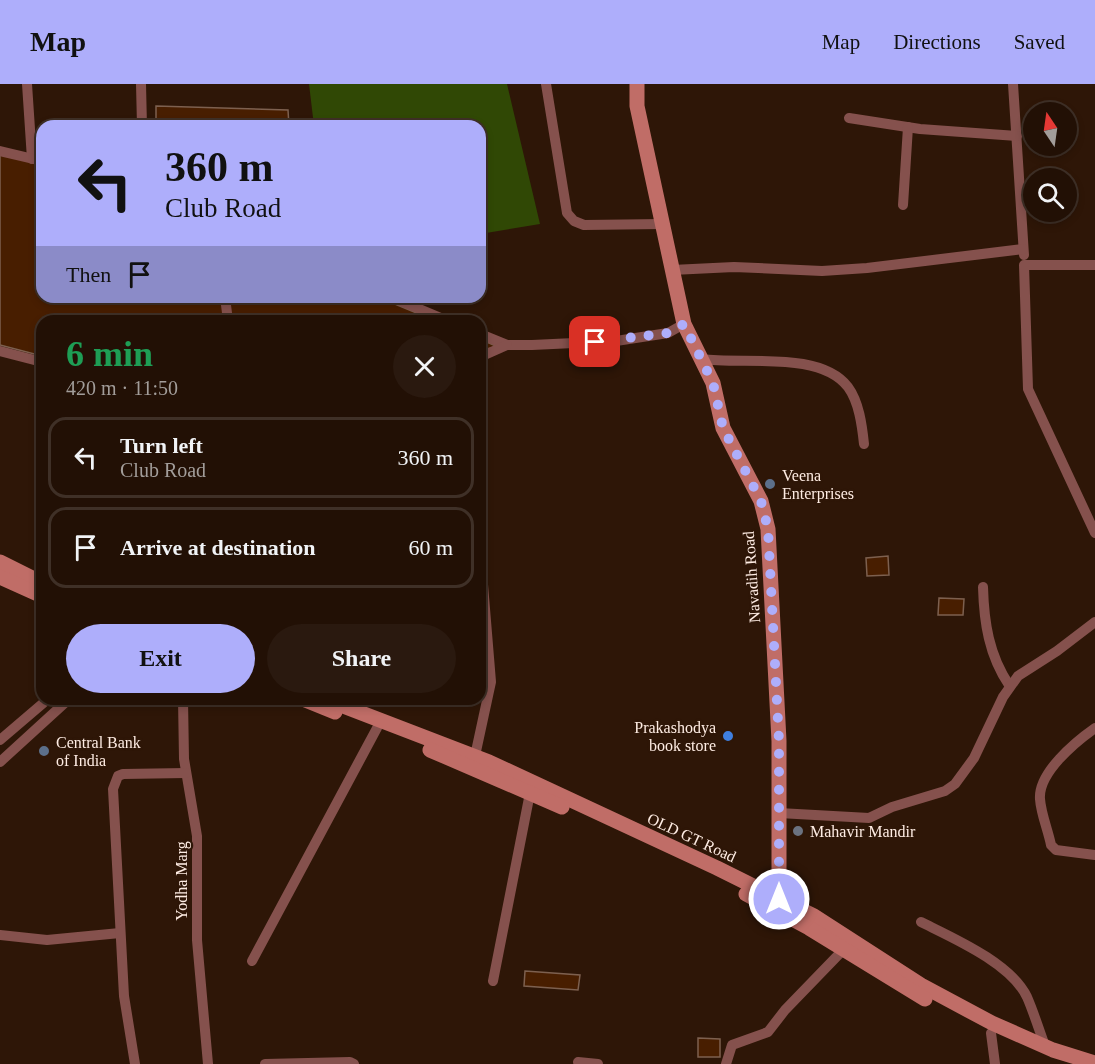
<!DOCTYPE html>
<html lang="en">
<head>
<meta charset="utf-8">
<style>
	body { margin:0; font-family:Georgia,serif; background:#2a190f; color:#f1f3f6; height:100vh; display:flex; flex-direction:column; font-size:22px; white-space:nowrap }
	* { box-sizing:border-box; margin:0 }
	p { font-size:20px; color:#a29d9a }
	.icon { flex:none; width:33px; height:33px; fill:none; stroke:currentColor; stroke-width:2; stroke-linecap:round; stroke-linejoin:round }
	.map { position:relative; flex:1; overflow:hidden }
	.sheet { position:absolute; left:36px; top:231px; width:450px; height:390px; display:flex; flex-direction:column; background:#221005; border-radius:18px; box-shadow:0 3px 9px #0003,0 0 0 2px #3f3027 }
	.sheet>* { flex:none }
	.banner { position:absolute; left:36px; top:36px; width:450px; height:183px; border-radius:18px; box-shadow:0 3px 9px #0003,0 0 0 2px #3f3027; background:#aeaefb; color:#111; overflow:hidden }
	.needle { width:39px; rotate:347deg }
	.buttons { position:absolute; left:1023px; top:18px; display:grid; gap:12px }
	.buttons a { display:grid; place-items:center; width:54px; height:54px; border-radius:50%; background:#221005; box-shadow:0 3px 9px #0003,0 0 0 2px #3f3027; font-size:30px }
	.pin { position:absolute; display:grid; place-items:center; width:51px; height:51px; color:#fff; margin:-26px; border-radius:12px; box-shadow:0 3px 9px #0006 }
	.me { position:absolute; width:66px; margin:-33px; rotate:0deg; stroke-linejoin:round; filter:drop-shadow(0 0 4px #0008) }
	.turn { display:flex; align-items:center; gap:21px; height:126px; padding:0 30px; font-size:27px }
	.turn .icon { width:78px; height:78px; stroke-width:2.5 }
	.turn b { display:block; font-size:42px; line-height:51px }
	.then { display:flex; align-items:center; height:57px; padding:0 30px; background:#0003; gap:12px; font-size:22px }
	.round { display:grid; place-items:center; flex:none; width:63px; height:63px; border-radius:32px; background:#2a190f }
	.summary { display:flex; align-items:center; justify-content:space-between; height:102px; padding:0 30px }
	h1 { font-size:36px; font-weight:700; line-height:45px; color:#1e9e55 }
	.primary-button { display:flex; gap:12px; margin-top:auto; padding:12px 30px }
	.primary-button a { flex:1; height:69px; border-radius:36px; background:#aeaefb; color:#111; font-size:24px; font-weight:700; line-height:69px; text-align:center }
	.primary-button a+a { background:#2a190f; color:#f1f3f6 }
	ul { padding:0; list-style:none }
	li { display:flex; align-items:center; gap:18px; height:81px; margin:0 12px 9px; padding:0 18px; border:3px solid #3f3027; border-radius:18px }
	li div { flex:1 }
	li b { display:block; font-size:22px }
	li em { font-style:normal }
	header { display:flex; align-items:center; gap:36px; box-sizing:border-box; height:84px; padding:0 30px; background:#aeaefb; color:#111 }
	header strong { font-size:28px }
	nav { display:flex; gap:33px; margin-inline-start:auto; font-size:21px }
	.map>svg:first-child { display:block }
</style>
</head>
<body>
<header>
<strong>Map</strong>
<nav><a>Map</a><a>Directions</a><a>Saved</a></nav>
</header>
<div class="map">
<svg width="1095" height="980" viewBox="0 0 1095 980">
	<rect width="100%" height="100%" fill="#2e1607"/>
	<path fill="#304805" d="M309 0H507L540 140 480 150V42H314Z"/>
	<g fill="#481e00" stroke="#7d604f" stroke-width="1.5">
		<path d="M156 22 288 26 289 42H156Z"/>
		<path d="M0 68 42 81V213H378L436 237H42V272L0 261Z"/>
		<path d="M480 255 498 263 480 266Z"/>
		<path d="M888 472 889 491 867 492 866 474Z"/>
		<path d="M939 514 964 515 963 531H938Z"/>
		<path d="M525 887 580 891 578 906 524 902Z"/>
		<path d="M698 954 720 955V973H698Z"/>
	</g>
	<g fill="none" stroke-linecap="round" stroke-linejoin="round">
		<g stroke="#85514d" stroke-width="10">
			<path d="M27 0 32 75"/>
			<path d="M141 0 142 42"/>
			<path d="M546 0 567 129 574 137 584 141 662 140"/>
			<path d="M1013 0 1024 171"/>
			<path d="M849 34 920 45 1017 52"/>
			<path d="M0 67 42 77"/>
			<path d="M903 121 908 43"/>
			<path d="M1095 181H1024L1028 305 1095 449"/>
			<path d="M672 186 734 183 822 187 867 184 1023 165"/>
			<path d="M225 213 228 237"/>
			<path d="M391 213 448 237"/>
			<path d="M480 250 507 261H532L616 257 668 249 684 240"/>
			<path d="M0 267 42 278"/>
			<path d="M480 273 507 261"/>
			<path d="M702 275C742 281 820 266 848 303 859 318 862 341 864 360"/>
			<path d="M983 503C984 539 989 571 1009 601"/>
			<path d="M183 615 184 675 197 752V856L208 980"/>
			<path d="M1095 644C1075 658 1038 689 1040 715 1041 730 1048 746 1051 761L1056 766 1095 771"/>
			<path d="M0 656 48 615"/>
			<path d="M475 672 491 598 480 464"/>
			<path d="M0 678 69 615"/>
			<path d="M779 729 869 734 892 723 945 707 955 700 974 674 1003 613 1018 592 1057 567 1095 538"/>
			<path d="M921 838C953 854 1011 879 1027 913 1034 929 1039 946 1045 962"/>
			<path d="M0 851 47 856 120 849"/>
			<path d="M252 877 377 644"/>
			<path d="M493 897 530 709"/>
			<path d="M991 949 995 980"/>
			<path d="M578 978 598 980"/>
			<path d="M135 980 124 912 113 705 118 692 123 690 186 689"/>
			<path d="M265 980 350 978 354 980"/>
			<path d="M726 980 732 961 768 948 785 926 844 865"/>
		</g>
		<g stroke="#c06d67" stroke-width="15">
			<path d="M637 0V22L684 240 713 299 723 344 761 417 768 445 779 657V815L775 822"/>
			<path d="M0 478 42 499"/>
			<path d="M0 493 42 512"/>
			<path d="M303 615 335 628"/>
			<path d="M325 615 489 678 717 784 814 832 921 901 992 939 1053 966 1095 979"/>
			<path d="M430 666 562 723"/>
			<path d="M746 810 809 844 925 915"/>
		</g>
	</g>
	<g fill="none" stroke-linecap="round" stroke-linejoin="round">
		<path stroke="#aeaefb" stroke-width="10" stroke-dasharray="0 18" d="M595 258 668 249 684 240 713 299 723 344 761 417 768 445 779 657V815"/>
	</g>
	<g fill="#5c6f8a" stroke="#2e1607" stroke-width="2">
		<circle cx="770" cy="400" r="6"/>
		<circle cx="44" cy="667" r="6"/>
	</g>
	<circle fill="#3f7fe0" stroke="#2e1607" stroke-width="2" cx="728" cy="652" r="6"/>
	<circle fill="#6b7280" stroke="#2e1607" stroke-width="2" cx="798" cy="747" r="6"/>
	<g text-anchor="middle" stroke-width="4.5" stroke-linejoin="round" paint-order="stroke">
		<g font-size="16" fill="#feece3" stroke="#2e1607" text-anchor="start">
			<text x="782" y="397">Veena<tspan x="782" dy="18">Enterprises</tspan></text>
			<text x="716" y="649" text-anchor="end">Prakashodya<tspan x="716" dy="18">book store</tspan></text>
			<text x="56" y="664">Central Bank<tspan x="56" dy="18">of India</tspan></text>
			<text x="810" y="753">Mahavir Mandir</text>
		</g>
		<g font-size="16" fill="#feece3" stroke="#2e1607">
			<text transform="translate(751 493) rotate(-94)" y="6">Navadih Road</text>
			<text transform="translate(692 753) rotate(25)" y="6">OLD GT Road</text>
			<text transform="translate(181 797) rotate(-90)" y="6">Yodha Marg</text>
		</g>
	</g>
</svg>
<div class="buttons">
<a><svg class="needle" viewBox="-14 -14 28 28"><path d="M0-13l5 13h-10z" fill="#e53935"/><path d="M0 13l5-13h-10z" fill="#a29d9a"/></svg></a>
<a><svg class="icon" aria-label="search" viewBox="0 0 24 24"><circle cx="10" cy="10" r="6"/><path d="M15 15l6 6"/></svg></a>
</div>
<div class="pin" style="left:595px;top:258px;background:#d93025"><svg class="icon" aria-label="arrive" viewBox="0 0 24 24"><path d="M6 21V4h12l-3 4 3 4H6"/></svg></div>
<svg class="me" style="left:779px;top:815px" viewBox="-20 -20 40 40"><circle r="17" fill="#aeaefb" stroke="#fff" stroke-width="3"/><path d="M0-11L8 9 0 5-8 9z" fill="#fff"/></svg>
<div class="banner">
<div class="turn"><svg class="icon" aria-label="left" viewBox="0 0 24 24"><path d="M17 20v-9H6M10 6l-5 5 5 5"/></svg><div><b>360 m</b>Club Road</div></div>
<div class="then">Then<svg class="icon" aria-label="arrive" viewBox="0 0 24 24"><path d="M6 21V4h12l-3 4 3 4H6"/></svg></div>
</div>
<section class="sheet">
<div class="summary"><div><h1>6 min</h1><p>420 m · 11:50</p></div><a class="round"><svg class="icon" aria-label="close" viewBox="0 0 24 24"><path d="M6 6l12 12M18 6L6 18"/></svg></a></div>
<ul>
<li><svg class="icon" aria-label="left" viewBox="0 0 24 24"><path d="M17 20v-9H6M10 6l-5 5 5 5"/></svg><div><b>Turn left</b><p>Club Road</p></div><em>360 m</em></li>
<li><svg class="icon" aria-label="arrive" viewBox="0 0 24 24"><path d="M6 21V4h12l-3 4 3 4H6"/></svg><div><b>Arrive at destination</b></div><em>60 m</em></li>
</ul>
<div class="primary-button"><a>Exit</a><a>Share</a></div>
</section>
</div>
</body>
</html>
